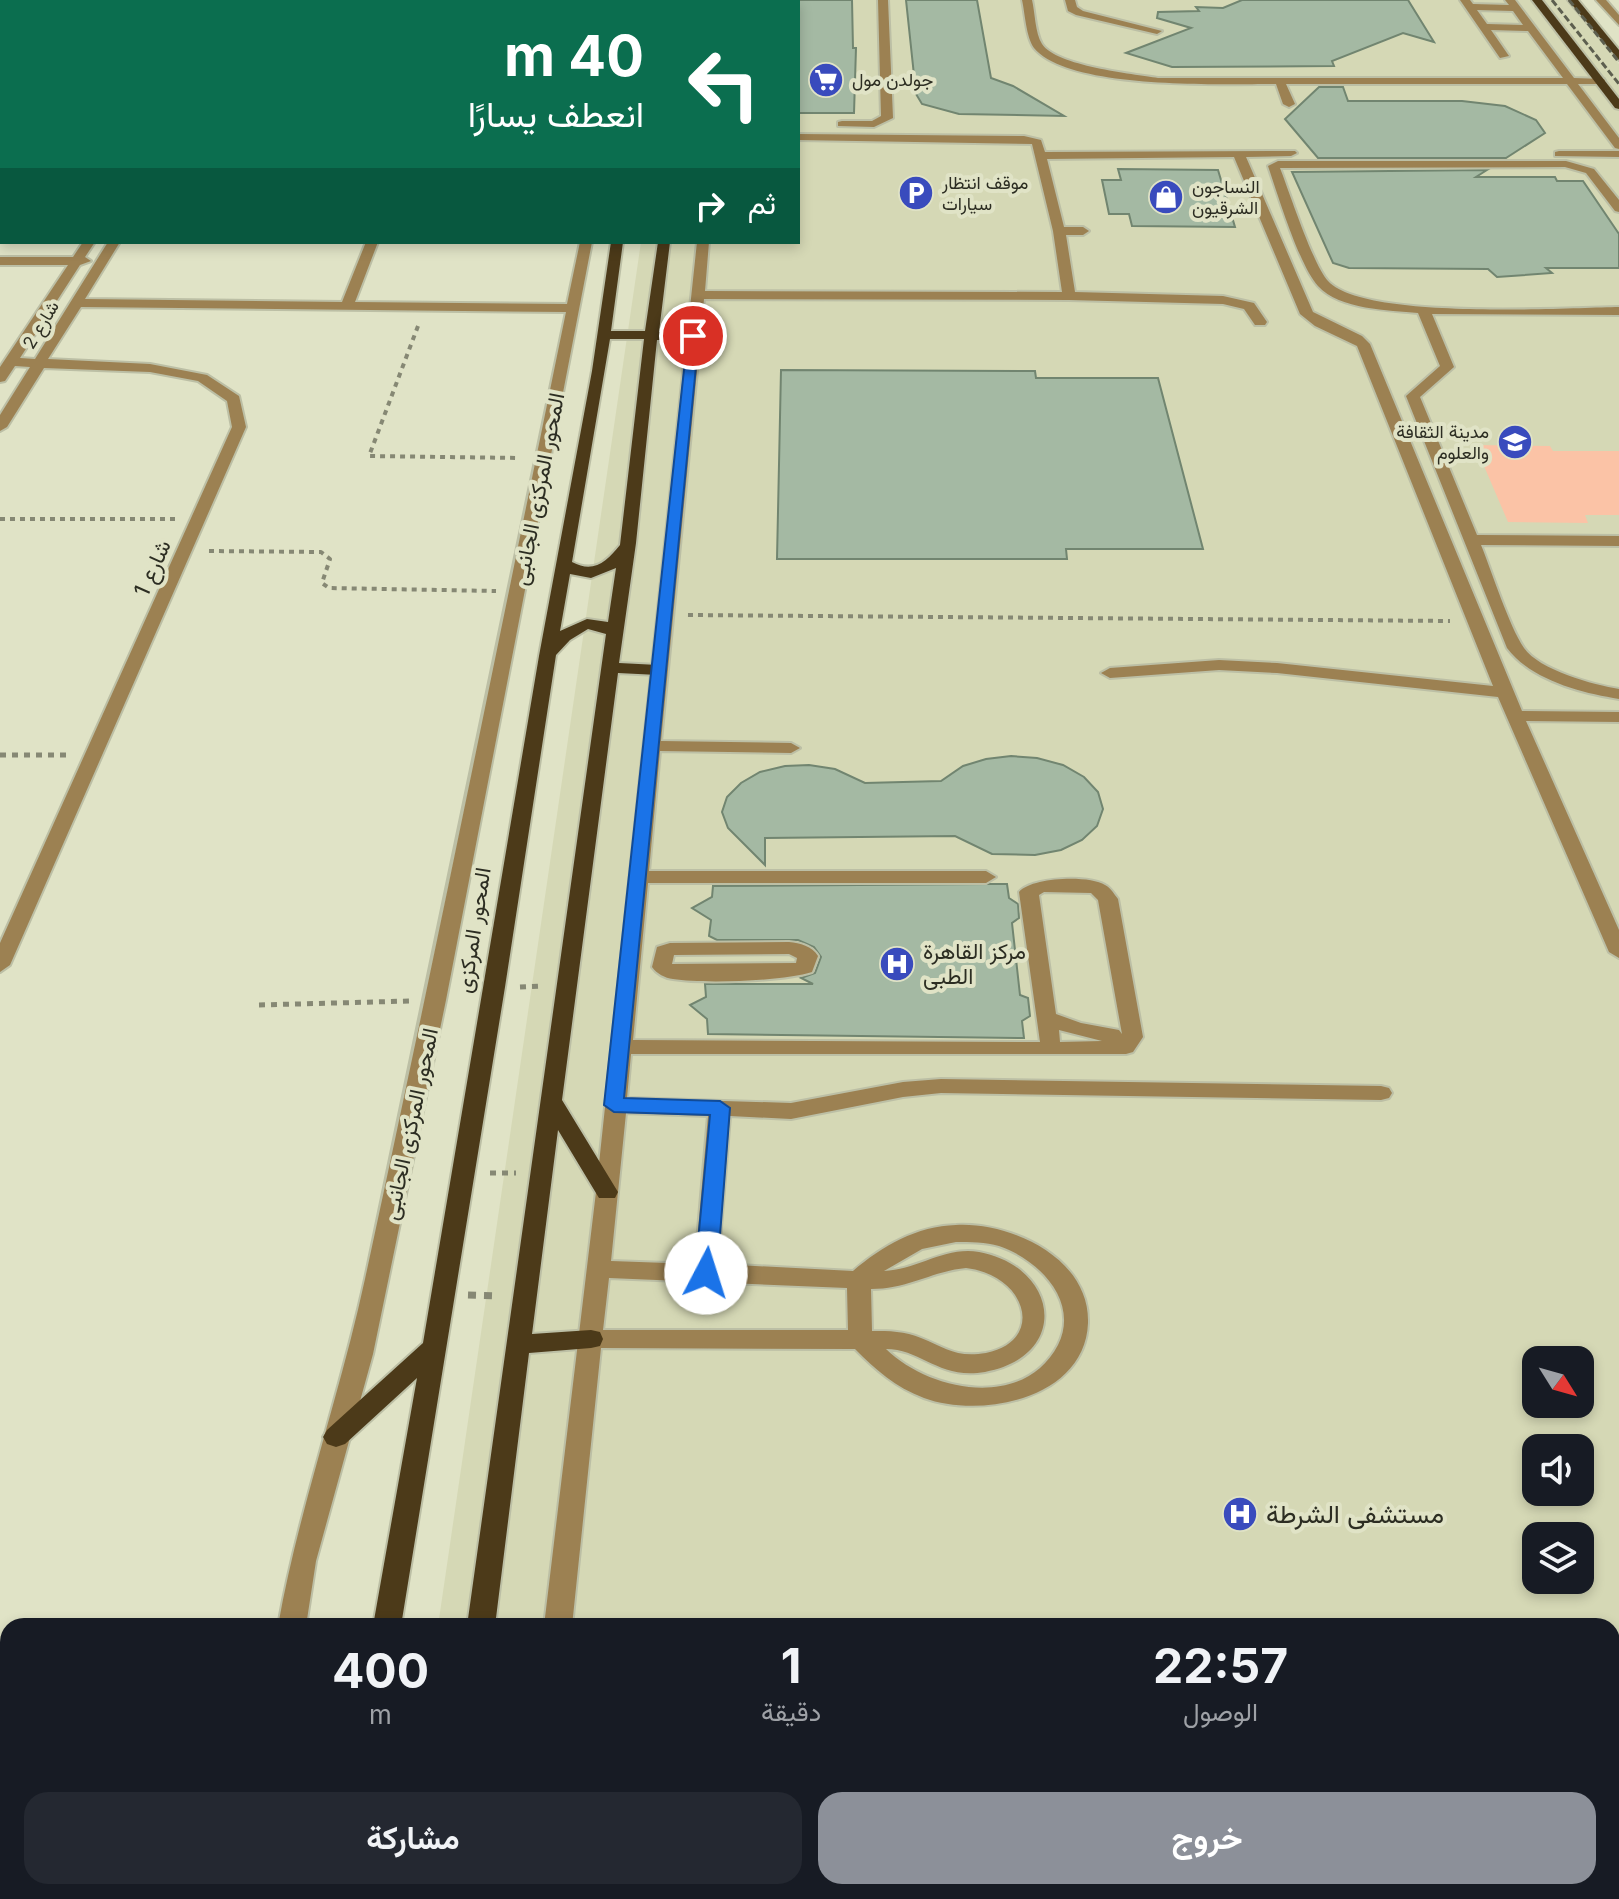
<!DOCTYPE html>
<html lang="ar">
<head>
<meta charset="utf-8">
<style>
	body { margin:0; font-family:Inter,Vazirmatn,sans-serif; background:#242831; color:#f1f3f6; direction:rtl; height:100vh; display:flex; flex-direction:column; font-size:30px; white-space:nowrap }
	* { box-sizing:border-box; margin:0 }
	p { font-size:26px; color:#9ea1a6 }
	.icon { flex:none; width:44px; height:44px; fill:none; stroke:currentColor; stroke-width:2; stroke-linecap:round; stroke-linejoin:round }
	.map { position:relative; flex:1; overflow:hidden; direction:ltr }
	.details { position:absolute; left:0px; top:1618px; width:1620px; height:282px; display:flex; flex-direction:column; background:#171b24; border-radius:24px 24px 0 0; box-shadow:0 4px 12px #0003; direction:rtl }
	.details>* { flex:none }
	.top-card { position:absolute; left:0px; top:0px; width:800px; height:244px; box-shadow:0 4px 12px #0003; direction:rtl; background:#0b6e4f; color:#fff; overflow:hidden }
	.needle { width:52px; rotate:127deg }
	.buttons { position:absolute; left:1522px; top:1346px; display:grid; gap:16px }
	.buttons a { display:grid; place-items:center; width:72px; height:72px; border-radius:16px; background:#171b24; box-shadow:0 4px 12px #0003; font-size:40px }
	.pin { position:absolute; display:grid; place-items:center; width:68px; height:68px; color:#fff; margin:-34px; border:4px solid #fff; border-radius:50%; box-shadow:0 2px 8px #0007 }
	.me { position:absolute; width:88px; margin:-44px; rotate:5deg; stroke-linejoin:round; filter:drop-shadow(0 0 6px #0008) }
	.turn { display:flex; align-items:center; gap:28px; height:168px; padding:0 24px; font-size:36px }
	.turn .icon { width:104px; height:104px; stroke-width:2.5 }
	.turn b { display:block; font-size:56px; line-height:68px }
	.then { display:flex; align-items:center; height:76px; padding:0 24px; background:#0003; gap:16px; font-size:30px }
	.eta { display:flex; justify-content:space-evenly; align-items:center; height:136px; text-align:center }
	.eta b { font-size:48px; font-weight:700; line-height:56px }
	.button { display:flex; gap:16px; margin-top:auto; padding:16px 24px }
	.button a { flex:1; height:92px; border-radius:24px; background:#8c9099; color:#fff; font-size:32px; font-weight:700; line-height:92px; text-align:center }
	.button a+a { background:#242831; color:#f1f3f6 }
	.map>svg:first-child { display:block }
</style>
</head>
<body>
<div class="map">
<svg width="1619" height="1899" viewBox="0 0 1619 1899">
	<rect width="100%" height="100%" fill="#e0e3c6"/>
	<path fill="#d5d8b5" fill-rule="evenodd" d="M676 0H1570L1619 64V1899H397L399 1892H1612V1626H438L641 242H798V2ZM1536 1360H1580V1404H1536ZM1536 1448H1580V1492H1536ZM1536 1536H1580V1580H1536Z"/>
	<path fill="#fbc3a6" d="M1475 445 1550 446 1553 451H1619V515H1585L1588 523 1508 522Z"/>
	<g fill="#a4b9a3" stroke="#718570" stroke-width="2">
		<path d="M798 0H852L853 48H856L854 113H798Z"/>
		<path d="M906 0H977L991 78 1013 86 1064 116 959 114 922 104 916 94Z"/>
		<path d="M1242 0H1408L1434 42 1403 33 1332 61 1334 66 1172 67 1126 53 1191 28 1157 18 1158 12 1199 11 1196 7 1223 8Z"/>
		<path d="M1319 87H1343L1348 101H1462L1505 106 1536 120 1545 133 1506 158H1318L1285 119Z"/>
		<path d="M1118 169 1218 170 1235 227 1132 226 1129 214H1109L1102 180H1121Z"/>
		<path d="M1487 170 1476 177H1555L1557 181H1583L1619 234V268H1546L1552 273 1497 277 1488 269 1349 268 1333 263 1292 172Z"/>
		<path d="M781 370 1035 371 1036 378H1158L1203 549H1066L1067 559H777Z"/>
		<path d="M1011 756 1037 758 1063 765 1084 777 1098 792 1103 809 1097 826 1082 840 1061 850 1035 855 992 854 955 836 765 838V865L728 828 722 812 727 797 741 783 760 772 785 766 809 765 835 769 865 783 941 781 963 766 986 759Z"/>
		<path d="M990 884H1007L1009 898 1018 904 1019 918 1012 923 1020 995 1028 998 1030 1016 1022 1021 1024 1038 708 1034 707 1019 690 1005 706 997 705 984H813L801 978 815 973 821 957 814 947 798 940H717L709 936 711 920 692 908 712 897 713 886Z"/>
	</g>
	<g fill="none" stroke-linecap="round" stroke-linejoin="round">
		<g stroke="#bcbfa5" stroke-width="4">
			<g id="minor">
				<rect x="720" y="0" width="10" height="2"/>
				<path d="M878 0H888L893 118 874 127 838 126V122L842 121H872L881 116Z"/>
				<path d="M1022 0H1032C1035 12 1035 33 1042 44 1056 66 1133 74 1158 78H1563L1528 31 1491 30 1509 56 1500 58 1460 0H1470L1473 4 1509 5 1505 0H1515L1574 78 1604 79 1605 81 1600 84H1578L1619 138V149L1615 148 1567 84H1286L1295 104 1289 107 1283 104 1276 84C1223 84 1069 90 1034 48 1026 37 1025 13 1022 0ZM1477 10 1513 11 1523 25 1487 24Z"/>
				<path d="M1065 0H1075L1077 7 1083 11 1162 31 1157 34 1076 15 1068 11Z"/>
				<path d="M1596 0H1606L1619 15V25Z"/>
				<rect x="0" y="35" width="2" height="7"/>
				<path d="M798 134 1024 136 1041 140 1045 152 1295 151 1297 153 1291 156 1246 157 1313 312 1362 336 1370 344 1522 711 1619 712V722L1526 721 1619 930V958L1609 952 1498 697 1277 673 1219 670 1110 678 1101 673 1110 668 1219 660 1277 663 1493 686 1357 346 1315 326 1300 314 1234 157 1047 159 1064 227H1083L1089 231 1083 235H1066L1075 292 1223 296 1254 303 1267 322 1265 325H1255L1244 309 1223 304 1069 300 704 299 661 741 791 743 800 748 791 753 660 751 649 871H986L996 877 986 883H648L633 1040 1040 1042 1019 892C1032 877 1089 875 1105 885 1111 888 1114 894 1118 899L1143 1037 1133 1052 1126 1054H631L627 1098 791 1103 903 1082 941 1079 1381 1086 1389 1088 1392 1093 1389 1098 1381 1100 941 1093 903 1097 791 1119 730 1116 718 1264 853 1271C882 1246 917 1226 956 1225 1011 1222 1090 1258 1088 1323 1085 1399 981 1419 924 1398 895 1387 876 1370 855 1349L601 1348 572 1626H544L596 1192 697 242H709L705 291 1062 292 1053 231 1032 144 798 140ZM1044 892 1091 893 1098 900 1122 1034 1119 1030 1081 1023 1056 1014 1039 895ZM1059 1030 1102 1041 1060 1042ZM626 1113 708 1116 695 1264 611 1261ZM956 1242C970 1242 986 1242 999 1246 1038 1259 1080 1301 1058 1345 1024 1410 930 1392 886 1349 922 1349 939 1380 985 1372 1071 1356 1059 1267 979 1252 945 1246 917 1270 884 1271L922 1249ZM966 1268C1027 1275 1046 1341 986 1353 956 1358 946 1348 921 1338 905 1331 889 1331 872 1331L871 1289C909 1289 932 1271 966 1268ZM609 1278 847 1288 848 1330H603Z"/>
				<path d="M1559 151H1619V157L1555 156V152Z"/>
				<path d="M1278 161H1566L1594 169 1619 200V212L1615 211 1586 173 1565 167 1280 168C1289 191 1313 265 1328 281 1364 320 1563 308 1619 307V315L1432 314 1454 367 1420 397 1477 535 1619 536V546L1481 545C1492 572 1509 626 1524 648 1539 670 1594 685 1619 689V699C1581 693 1531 680 1507 648L1406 396 1440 366 1418 313C1389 310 1340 310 1318 286 1299 265 1278 195 1268 166Z"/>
				<path d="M83 242H95L85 257 91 261 80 265 20 358 35 359 108 242H120L85 299 342 302 366 242H378L355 302 567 304 580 242H592L446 1000 373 1354 316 1561 306 1626H278C299 1508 340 1395 365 1279 435 957 500 634 566 312L81 307 48 359 150 364 207 375 239 396 246 427 10 965 0 972V943L232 427 227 401 198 381 150 372 44 368 7 427 0 431V415L30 367 15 366 5 381 0 382V367L68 265H0V257H73Z"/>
				<path d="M789 942C800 943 812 946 818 956L812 972C784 981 704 984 673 979 665 978 657 974 652 967L657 947 670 943ZM789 954 797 958 796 963 672 964 674 955Z"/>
				<path d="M231 1892H261L259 1899H229Z"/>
				<path d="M513 1892H543L542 1899H512Z"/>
			</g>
		</g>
		<g stroke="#bcbfa5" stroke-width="4">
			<g id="major">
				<path d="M658 0H672L671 2Z"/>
				<path d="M688 0H701L702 1 689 2Z"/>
				<path d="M1532 0H1542L1619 99V109L1615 108Z"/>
				<path d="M1568 0H1578L1619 50V60Z"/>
				<path d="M611 242H623L611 331H645L658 242H670L659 332H693L700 336 693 340H657L636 543 619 663 658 665 667 670 658 675 618 673 562 1100 618 1192 615 1198H599L558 1130 532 1334 591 1330 600 1332 603 1339 600 1346 591 1348 529 1353 495 1626H467L606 634 588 629 570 640 556 655 505 987 401 1626H373L417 1378 345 1444 336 1447 327 1444 323 1437 327 1430 423 1343 539 656 592 371ZM610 339H644L620 545C607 561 594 574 572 562ZM616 568 608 622 587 619 560 631 570 574 591 578Z"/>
				<path d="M327 1892H357L356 1899H326Z"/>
				<path d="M432 1892H462L461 1899H431Z"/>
			</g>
		</g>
		<g stroke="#868874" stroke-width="4" stroke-dasharray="5 5" stroke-linecap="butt">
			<path d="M418 326 369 456 520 458"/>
			<path d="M0 519H175"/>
			<path d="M209 551 321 552 330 559 322 583 329 588 496 591"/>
			<path d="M688 615 1450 621"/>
		</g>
		<g stroke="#868874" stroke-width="5" stroke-dasharray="6 6" stroke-linecap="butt">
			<path d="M0 755H68"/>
			<path d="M520 987 542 986"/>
			<path d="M259 1005 411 1001"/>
			<path d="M490 1173H516"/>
		</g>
		<path stroke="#868874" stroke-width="7" stroke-dasharray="8 8" stroke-linecap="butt" d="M468 1295 498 1296"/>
		<use href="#minor" fill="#9c8152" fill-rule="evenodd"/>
		<use href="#major" fill="#4c3a19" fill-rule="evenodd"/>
		<g stroke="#5d5f4f" stroke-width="3" stroke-dasharray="7 3" stroke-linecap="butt">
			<path d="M1552 0 1619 84"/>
			<path d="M1569 0 1619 62"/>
		</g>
	</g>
	<path fill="#1a73e8" stroke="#114b97" stroke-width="2" d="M688 333 699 336 624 1098 720 1101 730 1108 717 1273 714 1278H698L695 1273 710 1115 614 1112 604 1105Z"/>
	<defs>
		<g id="supermarket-disc" transform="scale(1.8)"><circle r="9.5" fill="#394bbd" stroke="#e0e3c6"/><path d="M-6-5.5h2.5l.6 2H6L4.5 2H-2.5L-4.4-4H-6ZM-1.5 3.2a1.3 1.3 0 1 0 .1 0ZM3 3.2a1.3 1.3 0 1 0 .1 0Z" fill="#fff"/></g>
		<g id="parking-disc" transform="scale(1.8)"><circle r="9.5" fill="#394bbd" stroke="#e0e3c6"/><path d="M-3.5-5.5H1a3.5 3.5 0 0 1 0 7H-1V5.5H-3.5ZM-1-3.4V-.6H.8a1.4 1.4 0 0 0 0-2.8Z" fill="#fff"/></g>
		<g id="shop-disc" transform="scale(1.8)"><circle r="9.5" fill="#394bbd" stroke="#e0e3c6"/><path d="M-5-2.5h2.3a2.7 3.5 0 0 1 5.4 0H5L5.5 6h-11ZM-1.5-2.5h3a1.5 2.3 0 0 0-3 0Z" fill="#fff"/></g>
		<g id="university-disc" transform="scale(1.8)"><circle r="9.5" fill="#394bbd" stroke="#e0e3c6"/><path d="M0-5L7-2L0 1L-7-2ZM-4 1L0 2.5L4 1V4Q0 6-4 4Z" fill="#fff"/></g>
		<g id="hospital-disc" transform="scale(1.8)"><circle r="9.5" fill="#394bbd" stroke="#e0e3c6"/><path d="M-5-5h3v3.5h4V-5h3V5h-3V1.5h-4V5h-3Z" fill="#fff"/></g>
	</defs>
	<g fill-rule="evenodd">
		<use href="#supermarket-disc" x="826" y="80"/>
		<use href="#parking-disc" x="916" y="193"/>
		<use href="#shop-disc" x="1166" y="197"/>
		<use href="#university-disc" x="1515" y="442"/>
		<use href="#hospital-disc" x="897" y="964"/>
		<use href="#hospital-disc" x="1240" y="1514"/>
	</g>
	<g text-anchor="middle" stroke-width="8" stroke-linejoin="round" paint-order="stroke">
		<g font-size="18" fill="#2c2d22" stroke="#e0e3c6" text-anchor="start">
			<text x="852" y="86">جولدن مول</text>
			<text x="942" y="189">موقف انتظار<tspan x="942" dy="21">سيارات</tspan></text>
			<text x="1192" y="193">النساجون<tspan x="1192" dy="21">الشرقيون</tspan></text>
			<text x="1489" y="438" text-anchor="end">مدينة الثقافة<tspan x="1489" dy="21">والعلوم</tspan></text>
		</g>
		<g font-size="18" fill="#2c2d22" stroke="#e0e3c6">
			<text transform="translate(41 325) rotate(-59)" y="6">شارع 2</text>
		</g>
		<g font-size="22" fill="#2c2d22" stroke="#e0e3c6">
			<text transform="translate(538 489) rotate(-79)" y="8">المحور المركزى الجانبى</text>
			<text transform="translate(152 568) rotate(-66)" y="8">شارع 1</text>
			<text transform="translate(473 930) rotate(-81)" y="8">المحور المركزى</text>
			<text transform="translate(410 1124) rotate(-78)" y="8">المحور المركزى الجانبى</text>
		</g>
		<g font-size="22" fill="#2c2d22" stroke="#e0e3c6" text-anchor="start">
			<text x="923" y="959">مركز القاهرة<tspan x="923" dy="25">الطبى</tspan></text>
		</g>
		<g font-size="26" fill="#2c2d22" stroke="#e0e3c6" text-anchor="start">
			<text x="1266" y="1523">مستشفى الشرطة</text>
		</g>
	</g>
</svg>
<div class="buttons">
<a><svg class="needle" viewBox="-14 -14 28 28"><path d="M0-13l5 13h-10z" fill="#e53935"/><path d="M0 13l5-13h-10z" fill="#9ea1a6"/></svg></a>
<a><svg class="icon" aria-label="sound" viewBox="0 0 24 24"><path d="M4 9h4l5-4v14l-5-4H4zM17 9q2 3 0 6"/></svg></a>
<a><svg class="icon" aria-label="layers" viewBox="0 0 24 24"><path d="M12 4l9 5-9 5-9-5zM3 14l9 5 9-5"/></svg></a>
</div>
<div class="pin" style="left:693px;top:336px;background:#d93025"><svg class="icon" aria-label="arrive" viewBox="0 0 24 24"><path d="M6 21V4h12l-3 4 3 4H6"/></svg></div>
<svg class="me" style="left:706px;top:1273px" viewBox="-20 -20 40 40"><circle r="19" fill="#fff"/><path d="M0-13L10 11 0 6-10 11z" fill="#1a73e8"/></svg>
<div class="top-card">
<div class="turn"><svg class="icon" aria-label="left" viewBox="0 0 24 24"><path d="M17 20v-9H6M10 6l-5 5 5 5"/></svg><div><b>40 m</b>انعطف يسارًا</div></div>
<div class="then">ثم<svg class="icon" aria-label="right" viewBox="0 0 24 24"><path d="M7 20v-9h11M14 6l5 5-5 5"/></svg></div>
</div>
<section class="details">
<div class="eta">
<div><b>22:57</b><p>الوصول</p></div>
<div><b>1</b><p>دقيقة</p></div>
<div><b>400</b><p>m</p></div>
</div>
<div class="button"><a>خروج</a><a>مشاركة</a></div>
</section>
</div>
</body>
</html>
